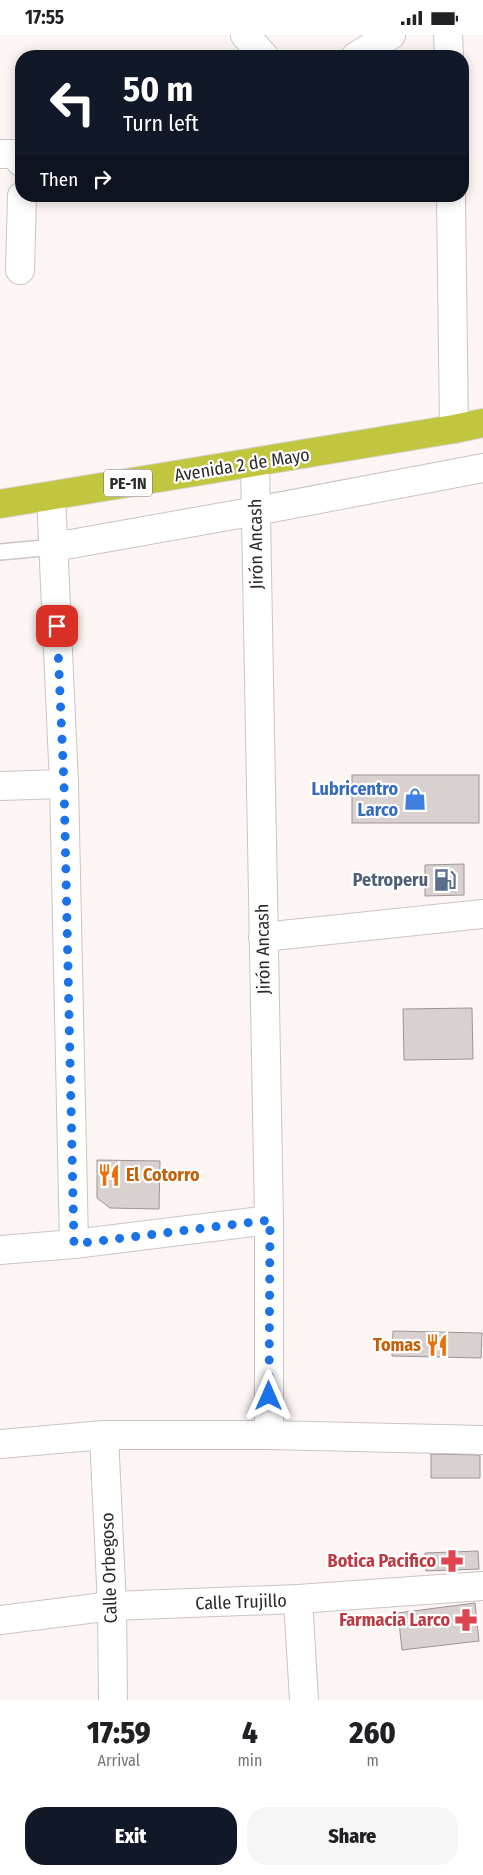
<!DOCTYPE html>
<html lang="en">
<head>
<meta charset="utf-8">
<style>
  body { margin:0; font-family:"Fira Sans Condensed",sans-serif; background:#f6f6f6; color:#202124; height:100vh; display:flex; flex-direction:column; font-size:19px; white-space:nowrap }
  * { box-sizing:border-box; margin:0 }
  p { font-size:16px; color:#757577 }
  .icon { flex:none; width:28px; height:28px; fill:none; stroke:currentColor; stroke-width:2; stroke-linecap:round; stroke-linejoin:round }
  .map { position:relative; height:1665px; overflow:hidden }
  .details { display:flex; flex-direction:column; background:#fff; flex:1 }
  .details>* { flex:none }
  .guide { position:absolute; left:15px; top:15px; width:454px; height:152px; border-radius:20px; box-shadow:0 2px 12px #0003; background:#111827; color:#fff; overflow:hidden }
  .pin { position:absolute; display:grid; place-items:center; width:42px; height:42px; color:#fff; margin:-21px; border-radius:10px; box-shadow:0 2px 8px #0006 }
  .me { position:absolute; width:55px; margin:-28px; rotate:0deg; stroke-linejoin:round; filter:drop-shadow(0 0 4px #0008) }
  .turn { display:flex; align-items:center; gap:18px; height:105px; padding:0 25px; font-size:22px }
  .turn .icon { width:65px; height:65px; stroke-width:2.5 }
  .turn b { display:block; font-size:35px; line-height:42px }
  .then { display:flex; align-items:center; height:48px; padding:0 25px; background:#0003; gap:10px; font-size:19px }
  .eta { display:flex; justify-content:space-evenly; align-items:center; height:85px; text-align:center }
  .eta b { font-size:30px; font-weight:800; line-height:35px }
  .cta { display:flex; gap:10px; margin-top:auto; padding:10px 25px }
  .cta a { flex:1; height:58px; border-radius:20px; background:#111827; color:#fff; font-size:20px; font-weight:800; line-height:58px; text-align:center }
  .cta a+a { background:#f6f6f6; color:#202124 }
  .status { display:flex; justify-content:space-between; align-items:center; height:35px; padding:0 25px; background:#fff; direction:ltr }
  .status svg { height:14px; fill:currentColor }
  .map>svg:first-child { display:block }
  .building { fill:#d9d1d0; stroke:#9c9594 }
  .lines { fill:none; stroke-linecap:round; stroke-linejoin:round }
  .service-casing { stroke:#cbc4c2; stroke-width:18 }
  .minor-casing { stroke:#cbc4c2; stroke-width:30 }
  .trunk-casing { stroke:#d5d4d4; stroke-width:30 }
  .service { stroke:#fff; stroke-width:15 }
  .minor { stroke:#fff; stroke-width:28 }
  .trunk { stroke:#c2c63f; stroke-width:28 }
  .route { stroke:#1a73e8; stroke-width:9; stroke-dasharray:0 16.2 }
  .labels { text-anchor:middle; dominant-baseline:central; stroke-width:4.5; stroke-linejoin:round; paint-order:stroke }
  .shield { fill:#fff; stroke:#6c6a69; stroke-width:1 }
  .shield-label { font-size:16px; font-weight:bold; fill:#2d2a29 }
  .street-label { font-size:18px; fill:#2d2a29; stroke:#fff }
  .shop-label { font-size:18px; font-weight:bold; fill:#366cbe; stroke:#fff; text-anchor:end }
  .service-label { font-size:18px; font-weight:bold; fill:#4e5e75; stroke:#fff; text-anchor:end }
  .food-label { font-size:18px; font-weight:bold; fill:#c56008; stroke:#fff; text-anchor:start }
  .health-label { font-size:18px; font-weight:bold; fill:#be3a42; stroke:#fff; text-anchor:end }
</style>
</head>
<body>
<div class="status"><b>17:55</b><svg viewBox="0 0 49 12"><path d="M0 12V9h3v3zM5 12V6h3v6zM10 12V3h3v9zM15 12V0h3v12zM26 1h20v11H26zM47 4h2v5h-2z"/></svg></div>
<div class="map">
<svg width="483" height="1665" viewBox="0 0 483 1665">
  <rect width="100%" height="100%" fill="#fdf5f3"/>
  <g class="building">
    <rect x="352" y="740" width="127" height="48"/>
    <path d="M 464,829 L 464,860 L 425,861 L 425,830 Z"/>
    <path d="M 472,973 L 473,1024 L 404,1025 L 403,974 Z"/>
    <path d="M 97,1125 L 160,1126 L 159,1174 L 110,1173 L 97,1163 Z"/>
    <path d="M 393,1296 L 482,1298 L 481,1323 L 392,1321 Z"/>
    <path d="M 431,1419 L 480,1420 L 480,1443 L 431,1443 Z"/>
    <path d="M 478,1516 L 479,1534 L 426,1536 L 425,1518 Z"/>
    <path d="M 475,1568 L 479,1606 L 402,1615 L 398,1578 Z"/>
  </g>
  <g class="lines">
    <defs>
      <path id="service" d="M 0,517 L 54,512"/>
      <g id="minor">
        <path d="M 245,0 L 264,21"/>
        <path d="M 448,0 L 449,21"/>
        <path d="M 356,21 L 391,0"/>
        <path d="M 0,119 L 14,119 L 21,127"/>
        <path d="M 451,161 L 454,394"/>
        <path d="M 20,235 L 22,161"/>
        <path d="M 255,427 L 269,1185 L 269,1400"/>
        <path d="M 51,461 L 64,749 L 74,1209"/>
        <path d="M 54,512 L 256,476 L 483,433"/>
        <path d="M 0,751 L 64,749"/>
        <path d="M 263,902 L 483,879"/>
        <path d="M 0,1215 L 74,1209 L 269,1185"/>
        <path d="M 104,1400 L 112,1571 L 113,1665"/>
        <path d="M 0,1409 L 104,1400 L 269,1400 L 483,1405"/>
        <path d="M 298,1564 L 304,1665"/>
        <path d="M 0,1585 L 112,1571 L 298,1564 L 483,1551"/>
      </g>
      <path id="trunk" d="M 0,469 L 454,394 L 483,388"/>
    </defs>
    <use href="#service" class="service-casing"/>
    <use href="#minor" class="minor-casing"/>
    <use href="#trunk" class="trunk-casing"/>
    <use href="#service" class="service"/>
    <use href="#minor" class="minor"/>
    <use href="#trunk" class="trunk"/>
  </g>
  <g class="lines">
    <path class="route" d="M 57,591 L 64,749 L 74,1209 L 270,1185 L 269,1361"/>
  </g>
  <defs>
    <symbol id="shop-bare" viewBox="-9 -9 18 18"><path d="M-5-2.5h2.3a2.7 3.5 0 0 1 5.4 0H5L5.5 6h-11ZM-1.5-2.5h3a1.5 2.3 0 0 0-3 0Z" fill="#3f7fe0" stroke="#fff" stroke-width="2.5" paint-order="stroke"/></symbol>
    <symbol id="fuel-bare" viewBox="-9 -9 18 18"><path d="M-5.5-6h7V0h2V4h1.3V-2.5L3-4.5l.8-.8L6-3V5H2.5V1h-1V6h-7ZM-4.2-4.7v3.2H.2V-4.7Z" fill="#5c6f8a" stroke="#fff" stroke-width="2.5" paint-order="stroke"/></symbol>
    <symbol id="restaurant-bare" viewBox="-9 -9 18 18"><path d="M-5-6h1v4h1v-4h1v4h1v-4h1v5L-1.5 .5V6h-2V.5L-5-1ZM5-6V6H3V1.5H1.5Q1.5-4 5-6Z" fill="#e8710a" stroke="#fff" stroke-width="2.5" paint-order="stroke"/></symbol>
    <symbol id="pharmacy-bare" viewBox="-9 -9 18 18"><path d="M-2-6h4v4h4v4h-4v4h-4v-4h-4v-4h4Z" fill="#e0444e" stroke="#fff" stroke-width="2.5" paint-order="stroke"/></symbol>
  </defs>
  <g fill-rule="evenodd">
    <use href="#shop-bare" x="399" y="748" width="32" height="32"/>
    <use href="#fuel-bare" x="429" y="829" width="32" height="32"/>
    <use href="#restaurant-bare" x="93" y="1124" width="32" height="32"/>
    <use href="#restaurant-bare" x="421" y="1294" width="32" height="32"/>
    <use href="#pharmacy-bare" x="436" y="1510" width="32" height="32"/>
    <use href="#pharmacy-bare" x="450" y="1569" width="32" height="32"/>
  </g>
  <g class="labels">
    <rect class="shield" x="104" y="434.5" width="48" height="27" rx="4"/>
    <g class="shield-label">
      <text x="128" y="448">PE-1N</text>
    </g>
    <g class="street-label">
      <text transform="translate(242 430) rotate(-9)">Avenida 2 de Mayo</text>
      <text transform="translate(256 509) rotate(-91)">Jirón Ancash</text>
      <text transform="translate(263 914) rotate(-91)">Jirón Ancash</text>
      <text transform="translate(109 1533) rotate(-92)">Calle Orbegoso</text>
      <text transform="translate(241 1567) rotate(-2)">Calle Trujillo</text>
    </g>
    <g class="shop-label">
      <text x="398" y="754">Lubricentro<tspan x="398" dy="21">Larco</tspan></text>
    </g>
    <g class="service-label">
      <text x="428" y="845">Petroperu</text>
    </g>
    <g class="food-label">
      <text x="126" y="1140">El Cotorro</text>
      <text x="421" y="1310" text-anchor="end">Tomas</text>
    </g>
    <g class="health-label">
      <text x="436" y="1526">Botica Pacifico</text>
      <text x="450" y="1585">Farmacia Larco</text>
    </g>
  </g>
</svg>
<div class="pin" style="left:57px;top:591px;background:#d93025"><svg class="icon" aria-label="arrive" viewBox="0 0 24 24"><path d="M6 21V4h12l-3 4 3 4H6"/></svg></div>
<svg class="me" style="left:269px;top:1361px" viewBox="-20 -20 40 40"><path d="M0-17L14 15 0 8-14 15z" fill="#1a73e8" stroke="#fff" stroke-width="4"/></svg>
<div class="guide">
<div class="turn"><svg class="icon" aria-label="left" viewBox="0 0 24 24"><path d="M17 20v-9H6M10 6l-5 5 5 5"/></svg><div><b>50 m</b>Turn left</div></div>
<div class="then">Then<svg class="icon" aria-label="right" viewBox="0 0 24 24"><path d="M7 20v-9h11M14 6l5 5-5 5"/></svg></div>
</div>
</div>
<section class="details">
<div class="eta">
<div><b>17:59</b><p>Arrival</p></div>
<div><b>4</b><p>min</p></div>
<div><b>260</b><p>m</p></div>
</div>
<div class="cta"><a>Exit</a><a>Share</a></div>
</section>
</body>
</html>
